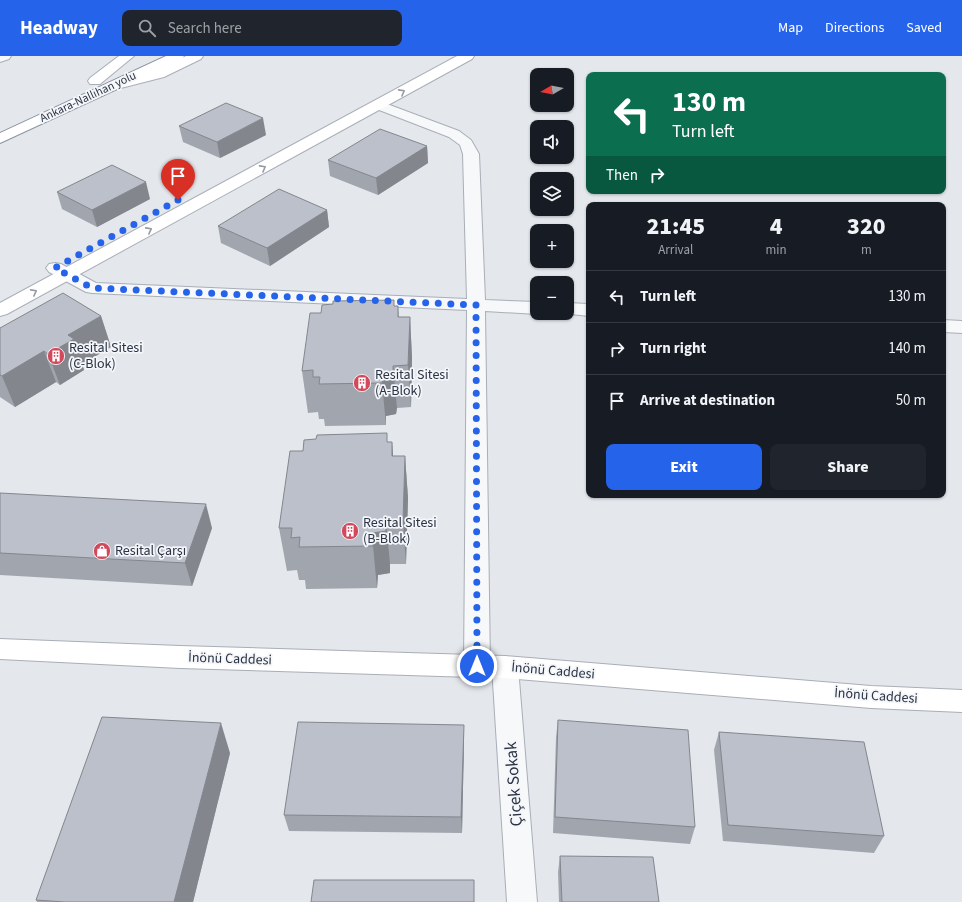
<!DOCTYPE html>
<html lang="en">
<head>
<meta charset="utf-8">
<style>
  body { margin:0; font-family:"Source Sans 3",sans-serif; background:#20242c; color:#f1f3f6; height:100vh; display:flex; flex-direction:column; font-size:15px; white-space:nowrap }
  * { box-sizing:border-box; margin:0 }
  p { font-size:13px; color:#9ea1a6 }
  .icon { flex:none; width:22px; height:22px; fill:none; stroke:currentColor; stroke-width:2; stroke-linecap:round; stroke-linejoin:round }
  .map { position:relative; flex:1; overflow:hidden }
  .side { position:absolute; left:586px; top:146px; width:360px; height:296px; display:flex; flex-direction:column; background:#171b24; border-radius:8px; box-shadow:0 1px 3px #0004 }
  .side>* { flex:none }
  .banner { position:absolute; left:586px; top:16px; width:360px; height:122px; border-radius:8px; box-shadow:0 1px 3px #0004; background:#0b6e4f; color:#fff; overflow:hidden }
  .needle { width:26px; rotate:261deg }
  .controls { position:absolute; left:530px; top:12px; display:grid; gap:8px }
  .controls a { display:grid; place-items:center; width:44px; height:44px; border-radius:8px; background:#171b24; box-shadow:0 1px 3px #0004; font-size:20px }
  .pin { position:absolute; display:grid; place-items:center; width:34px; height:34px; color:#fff; margin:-41px -17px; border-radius:50% 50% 50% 0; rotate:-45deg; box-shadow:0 0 4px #0007 }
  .pin .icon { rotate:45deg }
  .me { position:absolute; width:44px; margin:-22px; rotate:0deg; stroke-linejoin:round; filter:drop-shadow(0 0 3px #0008) }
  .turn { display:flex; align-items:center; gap:14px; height:84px; padding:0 20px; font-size:18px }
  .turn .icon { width:52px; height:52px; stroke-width:2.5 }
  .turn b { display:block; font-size:28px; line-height:34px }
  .then { display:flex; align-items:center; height:38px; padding:0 20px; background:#0003; gap:8px; font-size:15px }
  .eta { display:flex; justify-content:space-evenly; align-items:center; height:68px; text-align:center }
  .eta b { font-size:24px; font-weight:800; line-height:28px }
  .primary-button { display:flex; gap:8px; margin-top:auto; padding:8px 20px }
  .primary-button a { flex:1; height:46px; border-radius:8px; background:#2563eb; color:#fff; font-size:16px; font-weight:800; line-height:46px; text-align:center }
  .primary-button a+a { background:#20242c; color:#f1f3f6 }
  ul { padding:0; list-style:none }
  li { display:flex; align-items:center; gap:12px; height:52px; padding:0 20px; border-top:1px solid #363941 }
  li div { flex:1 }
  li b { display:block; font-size:15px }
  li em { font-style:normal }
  header { display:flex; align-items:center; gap:24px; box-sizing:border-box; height:56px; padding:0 20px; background:#2563eb; color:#fff }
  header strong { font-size:19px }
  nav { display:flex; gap:22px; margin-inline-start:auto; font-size:14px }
  .search { width:280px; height:36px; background:#20242c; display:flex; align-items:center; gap:10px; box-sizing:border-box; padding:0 14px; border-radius:8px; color:#9ea1a6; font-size:15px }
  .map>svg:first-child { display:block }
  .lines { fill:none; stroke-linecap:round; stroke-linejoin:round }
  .street-casing { stroke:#a9aeb7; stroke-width:2 }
  .secondary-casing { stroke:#a9aeb7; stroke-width:2 }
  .highway-casing { stroke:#8b94a3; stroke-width:2 }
  .street { fill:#f7f8fa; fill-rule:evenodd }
  .secondary { fill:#fff; fill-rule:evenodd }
  .highway { fill:#fff; fill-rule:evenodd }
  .wall { fill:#a1a5ae }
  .shaded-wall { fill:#83868d }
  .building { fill:#bbc0ca; stroke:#83868d }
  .oneway { stroke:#959aa2 }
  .route { stroke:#2563eb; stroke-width:7; stroke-dasharray:0 12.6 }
  .labels { text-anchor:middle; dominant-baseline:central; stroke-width:3.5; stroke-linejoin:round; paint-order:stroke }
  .far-street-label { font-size:12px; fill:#2b3445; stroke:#f4f6f9 }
  .poi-label { font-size:14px; fill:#2b3445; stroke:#f4f6f9; text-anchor:start }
  .street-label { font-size:14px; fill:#2b3445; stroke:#f4f6f9 }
  .near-street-label { font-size:17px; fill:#2b3445; stroke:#f4f6f9 }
</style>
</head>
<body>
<header>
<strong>Headway</strong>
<div class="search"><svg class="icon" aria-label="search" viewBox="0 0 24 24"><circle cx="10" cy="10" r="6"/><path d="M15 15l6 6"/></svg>Search here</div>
<nav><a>Map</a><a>Directions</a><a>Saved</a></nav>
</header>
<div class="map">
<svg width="962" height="846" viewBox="0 0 962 846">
  <rect width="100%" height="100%" fill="#e4e7ec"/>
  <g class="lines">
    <defs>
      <g id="street">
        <path d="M 0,0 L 11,0 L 9,3 L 0,6 Z"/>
        <path d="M 379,45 L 459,75 L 471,84 L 479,98 L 485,244 L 537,246 L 537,257 L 539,257 L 537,258 L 485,255 L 490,610 L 486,618 L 477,621 L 468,618 L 464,610 L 467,254 L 92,237 L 86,236 L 49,216 L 46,212 L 49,208 L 55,207 L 61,208 L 96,227 L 467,243 L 463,98 L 460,89 L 449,81 L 374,52 L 372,49 L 374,46 Z"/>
        <path d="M 567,247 L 589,248 L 589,260 L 561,257 L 567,257 Z"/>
        <path d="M 943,264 L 962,265 L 962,277 L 943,276 Z"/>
        <path d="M 505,600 L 514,603 L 518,611 L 537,846 L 507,846 L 492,611 L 496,603 Z"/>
      </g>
      <g id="secondary">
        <path d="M 119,0 L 134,0 L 100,28 L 90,28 L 88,25 L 90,22 Z"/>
        <path d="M 186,0 L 203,0 L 201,3 L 164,21 L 113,34 L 108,33 L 106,30 L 108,27 L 154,15 Z"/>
        <path d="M 457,0 L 474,0 L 472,3 L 7,258 L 0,260 L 0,247 Z"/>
        <path d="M 0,583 L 180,590 L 505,600 L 871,630 L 962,634 L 962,656 L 871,652 L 505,622 L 180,612 L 0,603 Z"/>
      </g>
      <path id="highway" d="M 166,0 L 184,0 L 182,3 L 0,87 L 0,77 Z"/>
    </defs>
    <use href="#street" class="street-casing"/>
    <use href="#secondary" class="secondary-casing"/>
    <use href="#highway" class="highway-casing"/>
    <use href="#street" class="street"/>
    <use href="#secondary" class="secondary"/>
    <use href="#highway" class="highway"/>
  </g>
  <g class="wall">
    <path d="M 179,70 L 266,79 L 220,102 L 183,86 Z"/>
    <path d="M 427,90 L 428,107 L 378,139 L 330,120 L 328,104 Z"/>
    <path d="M 57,136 L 150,143 L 97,171 L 62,153 Z"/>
    <path d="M 327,154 L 329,171 L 270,210 L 221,187 L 218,170 Z"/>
    <path d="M 395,250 L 398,250 L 399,261 L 410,261 L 412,302 L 411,351 L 397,352 L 396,358 L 386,360 L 386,369 L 325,370 L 324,363 L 319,363 L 318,356 L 308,357 L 302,315 L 321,257 Z"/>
    <path d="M 101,260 L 111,291 L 82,308 L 84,314 L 60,329 L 56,326 L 15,351 L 0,341 L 0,272 Z"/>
    <path d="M 388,386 L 392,386 L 393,400 L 405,400 L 408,442 L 406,508 L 390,508 L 390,517 L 378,519 L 377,532 L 306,533 L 305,524 L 299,524 L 297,514 L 287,515 L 279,472 Z"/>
    <path d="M 0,437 L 212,472 L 192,530 L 0,519 Z"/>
    <path d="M 558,664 L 695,771 L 690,788 L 553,777 L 556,681 Z"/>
    <path d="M 719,676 L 884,780 L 874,797 L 723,785 L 714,694 Z"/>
    <path d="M 464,686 L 462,777 L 289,775 L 284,759 Z"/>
    <path d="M 230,697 L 193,846 L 37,846 L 36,844 Z"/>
    <path d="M 560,800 L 659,846 L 559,846 L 558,816 Z"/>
  </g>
  <g class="shaded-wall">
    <path d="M 263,62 L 266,79 L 220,102 L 217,86 Z"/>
    <path d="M 427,90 L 428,107 L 378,139 L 376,122 Z"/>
    <path d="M 146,126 L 150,143 L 97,171 L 92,154 Z"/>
    <path d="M 327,154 L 329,171 L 270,210 L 267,192 Z"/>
    <path d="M 101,260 L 111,291 L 82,308 L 84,314 L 60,329 L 48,298 L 68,279 Z"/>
    <path d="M 410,261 L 412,302 L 411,351 L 408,309 Z"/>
    <path d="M 44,295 L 56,326 L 15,351 L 2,320 Z"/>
    <path d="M 393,310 L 397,352 L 396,358 L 386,360 L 386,369 L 382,327 L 383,318 Z"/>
    <path d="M 392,386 L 395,428 L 392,400 Z"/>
    <path d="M 405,400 L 408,442 L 406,508 L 403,465 Z"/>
    <path d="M 206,448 L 212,472 L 192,530 L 185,507 Z"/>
    <path d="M 386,466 L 390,508 L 390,517 L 378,519 L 377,532 L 373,490 L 373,477 Z"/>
    <path d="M 221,667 L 230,697 L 193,846 L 174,846 Z"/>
    <path d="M 464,669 L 464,686 L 462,777 L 461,761 Z"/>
  </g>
  <g class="building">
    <path d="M 226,47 L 263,62 L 217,86 L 179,70 Z"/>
    <path d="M 380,73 L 427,90 L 376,122 L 328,104 Z"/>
    <path d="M 112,109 L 146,126 L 92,154 L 57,136 Z"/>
    <path d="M 279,133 L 327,154 L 267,192 L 218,170 Z"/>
    <path d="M 63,237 L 101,260 L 68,279 L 74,283 L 48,298 L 44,295 L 2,320 L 0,319 L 0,272 Z"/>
    <path d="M 394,244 L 394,250 L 398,250 L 398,261 L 410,261 L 408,309 L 393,310 L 393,316 L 383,318 L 382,327 L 319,328 L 320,321 L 313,321 L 313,314 L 302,315 L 310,257 L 321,257 L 322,249 L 333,248 L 333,245 Z"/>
    <path d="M 387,377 L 387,386 L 392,386 L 392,400 L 405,400 L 403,465 L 386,466 L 386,475 L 373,477 L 373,490 L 299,491 L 300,481 L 291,482 L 292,472 L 279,472 L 290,395 L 303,395 L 304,384 L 316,383 L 317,379 Z"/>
    <path d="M 0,437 L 206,448 L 185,507 L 0,497 Z"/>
    <path d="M 102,661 L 221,667 L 174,846 L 65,846 L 36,844 Z"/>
    <path d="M 558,664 L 688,674 L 695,771 L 555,761 Z"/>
    <path d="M 298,666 L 464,669 L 461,761 L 284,759 Z"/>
    <path d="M 719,676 L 864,686 L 884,780 L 728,769 Z"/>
    <path d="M 560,800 L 653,801 L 659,846 L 562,846 Z"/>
    <path d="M 314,824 L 474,824 L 474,846 L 311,846 Z"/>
  </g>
  <defs><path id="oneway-chevron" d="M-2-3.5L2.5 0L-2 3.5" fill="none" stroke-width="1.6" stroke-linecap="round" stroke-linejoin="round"/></defs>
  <g class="oneway">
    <use href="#oneway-chevron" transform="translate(402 36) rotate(-29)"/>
    <use href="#oneway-chevron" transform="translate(263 112) rotate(-29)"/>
    <use href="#oneway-chevron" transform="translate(149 174) rotate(-28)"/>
    <use href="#oneway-chevron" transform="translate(34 236) rotate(-28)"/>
  </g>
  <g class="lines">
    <path class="route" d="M 178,144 L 55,212 L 92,232 L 476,249 L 477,610"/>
  </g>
  <defs>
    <symbol id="building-disc" viewBox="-11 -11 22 22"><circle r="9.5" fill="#d1495b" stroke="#f4f6f9"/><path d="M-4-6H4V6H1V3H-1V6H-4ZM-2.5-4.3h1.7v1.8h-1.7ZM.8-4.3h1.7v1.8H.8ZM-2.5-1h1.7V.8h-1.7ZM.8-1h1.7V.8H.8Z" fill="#fff"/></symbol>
    <symbol id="shop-disc" viewBox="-11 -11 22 22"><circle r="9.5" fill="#d1495b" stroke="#f4f6f9"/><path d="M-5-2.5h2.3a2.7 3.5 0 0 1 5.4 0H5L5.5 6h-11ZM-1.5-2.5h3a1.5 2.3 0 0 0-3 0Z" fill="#fff"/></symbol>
  </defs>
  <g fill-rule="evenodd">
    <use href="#building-disc" x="46" y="290" width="20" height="20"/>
    <use href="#building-disc" x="352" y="317" width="20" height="20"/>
    <use href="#building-disc" x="340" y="465" width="20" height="20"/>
    <use href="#shop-disc" x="92" y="485" width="20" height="20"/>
  </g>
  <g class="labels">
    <g class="far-street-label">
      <text transform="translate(88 41) rotate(-25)">Ankara-Nallıhan yolu</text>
    </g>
    <g class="poi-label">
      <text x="69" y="292">Resital Sitesi<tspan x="69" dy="16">(C-Blok)</tspan></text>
      <text x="375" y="319">Resital Sitesi<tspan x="375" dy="16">(A-Blok)</tspan></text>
      <text x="363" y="467">Resital Sitesi<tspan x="363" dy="16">(B-Blok)</tspan></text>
      <text x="115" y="495">Resital Çarşı</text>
    </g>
    <g class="street-label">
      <text transform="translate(230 603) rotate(2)">İnönü Caddesi</text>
      <text transform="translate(553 615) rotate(5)">İnönü Caddesi</text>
      <text transform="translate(876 640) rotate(4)">İnönü Caddesi</text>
    </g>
    <g class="near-street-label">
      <text transform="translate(514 728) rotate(-94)">Çiçek Sokak</text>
    </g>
  </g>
</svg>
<div class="controls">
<a><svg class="needle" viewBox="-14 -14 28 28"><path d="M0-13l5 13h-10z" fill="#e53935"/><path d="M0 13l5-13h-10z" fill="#9ea1a6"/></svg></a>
<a><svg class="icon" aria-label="sound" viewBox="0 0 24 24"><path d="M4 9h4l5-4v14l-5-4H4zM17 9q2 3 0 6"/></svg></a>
<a><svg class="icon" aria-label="layers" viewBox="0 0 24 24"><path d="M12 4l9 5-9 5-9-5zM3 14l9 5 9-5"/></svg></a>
<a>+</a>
<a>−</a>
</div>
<div class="pin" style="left:178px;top:144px;background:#d93025"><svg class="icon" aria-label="arrive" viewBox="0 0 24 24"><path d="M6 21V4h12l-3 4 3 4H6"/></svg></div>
<svg class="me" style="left:477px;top:610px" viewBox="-20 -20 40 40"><circle r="17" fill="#2563eb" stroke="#fff" stroke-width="3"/><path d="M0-11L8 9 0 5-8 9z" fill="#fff"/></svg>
<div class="banner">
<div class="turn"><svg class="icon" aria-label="left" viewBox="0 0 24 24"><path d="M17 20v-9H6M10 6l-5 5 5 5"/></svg><div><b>130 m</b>Turn left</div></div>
<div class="then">Then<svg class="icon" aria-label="right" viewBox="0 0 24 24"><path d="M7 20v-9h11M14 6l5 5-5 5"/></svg></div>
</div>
<section class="side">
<div class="eta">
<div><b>21:45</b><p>Arrival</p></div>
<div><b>4</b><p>min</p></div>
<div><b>320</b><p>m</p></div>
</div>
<ul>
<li><svg class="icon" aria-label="left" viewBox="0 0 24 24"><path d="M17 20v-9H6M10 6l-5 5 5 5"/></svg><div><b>Turn left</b></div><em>130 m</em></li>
<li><svg class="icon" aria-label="right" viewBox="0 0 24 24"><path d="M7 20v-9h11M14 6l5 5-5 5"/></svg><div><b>Turn right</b></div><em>140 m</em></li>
<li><svg class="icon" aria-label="arrive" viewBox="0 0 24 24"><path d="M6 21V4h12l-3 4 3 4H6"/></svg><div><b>Arrive at destination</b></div><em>50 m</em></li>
</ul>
<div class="primary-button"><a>Exit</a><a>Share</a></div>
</section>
</div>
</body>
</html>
